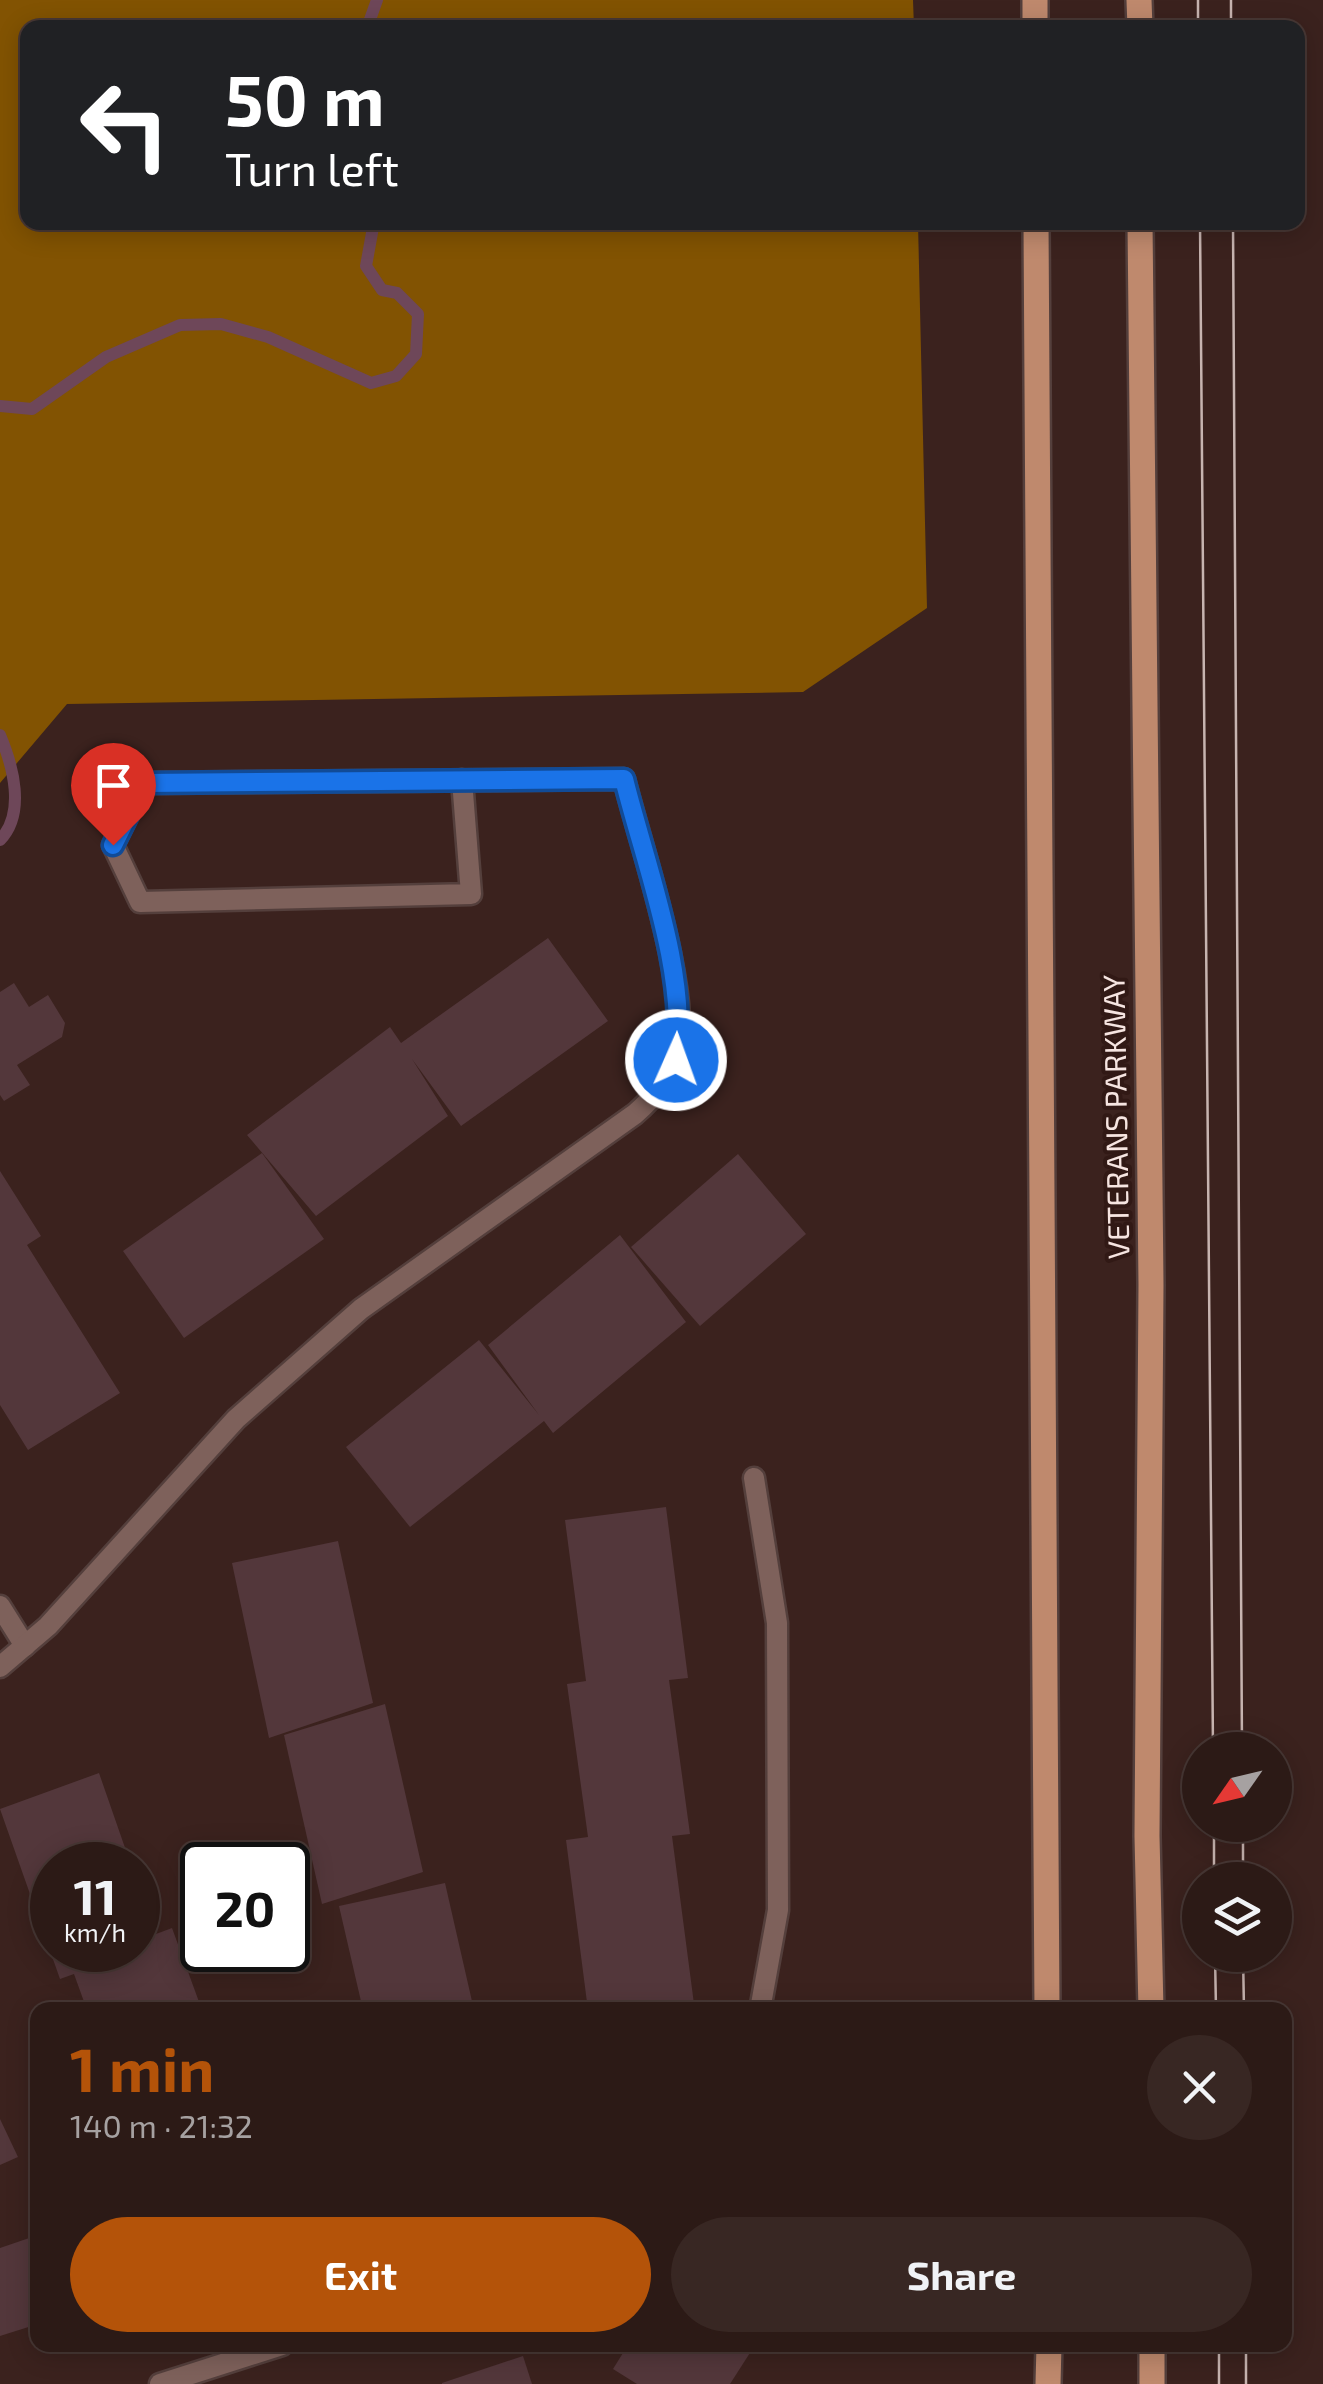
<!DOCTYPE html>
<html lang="en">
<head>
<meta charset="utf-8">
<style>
  body { margin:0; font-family:"Exo 2",sans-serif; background:#382723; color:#f1f3f6; height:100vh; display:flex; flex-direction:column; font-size:38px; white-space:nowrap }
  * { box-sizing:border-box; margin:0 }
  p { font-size:32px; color:#a6a1a1 }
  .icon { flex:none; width:55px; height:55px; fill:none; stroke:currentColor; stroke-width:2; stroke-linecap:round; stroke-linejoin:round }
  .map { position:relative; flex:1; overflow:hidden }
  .details { position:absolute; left:30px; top:2002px; width:1262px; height:350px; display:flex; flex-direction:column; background:#2c1a16; border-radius:20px; box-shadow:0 5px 25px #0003,0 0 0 2px #483835 }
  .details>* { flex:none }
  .hud { position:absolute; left:20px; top:20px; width:1285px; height:210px; border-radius:20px; box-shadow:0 5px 25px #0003,0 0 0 2px #483835; background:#202124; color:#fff; overflow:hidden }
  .needle { width:65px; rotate:236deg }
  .controls { position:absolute; left:1182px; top:1732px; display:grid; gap:20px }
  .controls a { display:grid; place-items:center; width:110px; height:110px; border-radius:50%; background:#2c1a16; box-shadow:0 5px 25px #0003,0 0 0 2px #483835; font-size:50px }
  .speed { position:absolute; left:30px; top:1842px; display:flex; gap:20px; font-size:50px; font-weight:700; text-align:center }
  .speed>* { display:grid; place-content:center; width:130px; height:130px; border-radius:50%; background:#2c1a16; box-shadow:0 5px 25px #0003,0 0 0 2px #483835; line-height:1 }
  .speed small { font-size:25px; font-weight:400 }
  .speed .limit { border:5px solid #111; border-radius:15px; background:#fff; color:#111 }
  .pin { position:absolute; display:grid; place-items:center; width:85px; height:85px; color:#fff; margin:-102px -42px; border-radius:50% 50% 50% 0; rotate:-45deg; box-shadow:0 0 10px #0007 }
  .pin .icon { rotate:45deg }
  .me { position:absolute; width:110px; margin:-55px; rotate:2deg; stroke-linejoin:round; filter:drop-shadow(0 0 8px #0008) }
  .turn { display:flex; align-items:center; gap:35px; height:210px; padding:0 40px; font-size:45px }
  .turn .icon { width:130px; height:130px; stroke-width:2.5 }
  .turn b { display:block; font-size:70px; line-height:85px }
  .round { display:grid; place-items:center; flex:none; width:105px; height:105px; border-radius:52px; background:#382723 }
  .head { display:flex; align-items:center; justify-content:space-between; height:170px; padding:0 40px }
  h1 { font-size:60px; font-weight:700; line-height:75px; color:#b45309 }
  .button { display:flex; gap:20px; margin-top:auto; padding:20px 40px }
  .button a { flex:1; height:115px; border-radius:60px; background:#b45309; color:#fff; font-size:40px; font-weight:700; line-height:115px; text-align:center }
  .button a+a { background:#382723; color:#f1f3f6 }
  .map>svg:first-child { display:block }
  .forest { fill:#825302 }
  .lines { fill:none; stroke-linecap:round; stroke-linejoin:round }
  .stream { stroke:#6e4759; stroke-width:12 }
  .building { fill:#53373b }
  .service-casing { stroke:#543f3c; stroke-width:25 }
  .primary-casing { stroke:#543f3c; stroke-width:30 }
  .service { stroke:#7e615b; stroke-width:20 }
  .primary { stroke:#bf896d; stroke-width:25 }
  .tram { stroke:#c7b4b0; stroke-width:2.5 }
  .route-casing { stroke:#114b97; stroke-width:25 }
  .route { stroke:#1a73e8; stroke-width:18 }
  .labels { text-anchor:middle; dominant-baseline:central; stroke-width:8; stroke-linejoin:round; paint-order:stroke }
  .street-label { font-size:30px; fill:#f6e5e1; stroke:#311915 }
</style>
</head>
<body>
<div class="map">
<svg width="1323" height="2384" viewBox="0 0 1323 2384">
  <rect width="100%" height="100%" fill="#3b221e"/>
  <path class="forest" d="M 0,0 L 913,0 L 914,28 L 28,28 L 28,222 L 918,223 L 927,608 L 803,692 L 67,704 L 0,783 Z"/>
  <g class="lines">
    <g class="stream">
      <path d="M 367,28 L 377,0"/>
      <path d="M 0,406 L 32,409 L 106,357 L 180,325 L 221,324 L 268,337 L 371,383 L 396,376 L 416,354 L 418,314 L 397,293 L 382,290 L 366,266 L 374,222"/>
      <path d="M 0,735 C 13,766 26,813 0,840"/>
    </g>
  </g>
  <g class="building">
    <path d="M 548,938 L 608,1021 L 461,1126 L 412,1059 L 448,1116 L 316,1216 L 247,1135 L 390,1027 L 401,1043 Z"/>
    <path d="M 14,983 L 29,1007 L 48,995 L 65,1023 L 62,1037 L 17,1065 L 30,1085 L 4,1101 L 0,1095 L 0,992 Z"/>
    <path d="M 262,1153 L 324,1239 L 184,1338 L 123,1251 Z"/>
    <path d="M 738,1154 L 806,1234 L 700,1326 L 631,1247 Z"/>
    <path d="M 0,1171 L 41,1236 L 27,1245 L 120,1393 L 28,1450 L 0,1405 Z"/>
    <path d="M 620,1235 L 686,1322 L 553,1433 L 544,1421 L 410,1527 L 346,1447 L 479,1340 L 539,1415 L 488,1345 Z"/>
    <path d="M 666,1507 L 688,1678 L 669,1680 L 690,1834 L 672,1836 L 694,2004 L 588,2010 L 566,1840 L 588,1837 L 567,1684 L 586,1681 L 565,1520 Z"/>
    <path d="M 338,1541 L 373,1703 L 269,1738 L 232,1563 Z"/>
    <path d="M 385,1704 L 423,1872 L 322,1904 L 284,1735 Z"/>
    <path d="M 99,1773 L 131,1865 L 52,1865 L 52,1950 L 138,1950 L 138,1883 L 156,1934 L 172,1928 L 202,2010 L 87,2010 L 74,1974 L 60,1979 L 0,1809 Z"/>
    <path d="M 445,1883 L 474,2010 L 363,2010 L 339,1906 Z"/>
    <path d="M 0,2119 L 18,2157 L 0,2165 Z"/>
    <path d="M 38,2235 L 38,2324 L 0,2336 L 0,2248 Z"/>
    <path d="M 628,2345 L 755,2345 L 730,2384 L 637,2384 L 613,2369 Z"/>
    <path d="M 523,2356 L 532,2384 L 442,2384 L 442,2383 Z"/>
  </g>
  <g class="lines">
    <defs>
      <g id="service">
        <path d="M 754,1478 L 777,1623 L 778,1910 L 760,2010"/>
        <path d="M 0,1606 L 25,1646"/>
        <path d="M 0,1667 L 48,1626 L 236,1419 L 361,1309 L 635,1114 C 652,1099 669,1081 676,1059 C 694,1000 640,843 624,779 L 144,783 L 113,845 L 140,902 L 471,894 L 462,780"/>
        <path d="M 160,2384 L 282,2345"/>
      </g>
      <g id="primary">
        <path d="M 1035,0 L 1035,28"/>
        <path d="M 1139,0 L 1140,28"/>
        <path d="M 1036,222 L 1047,2010"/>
        <path d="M 1140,222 L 1151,1285 L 1147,1836 L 1151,2010"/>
        <path d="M 1048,2384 L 1049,2345"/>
        <path d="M 1152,2384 L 1152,2345"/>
      </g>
    </defs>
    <use href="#service" class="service-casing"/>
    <use href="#primary" class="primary-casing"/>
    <use href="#service" class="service"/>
    <use href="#primary" class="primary"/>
    <g class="tram">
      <path d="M 1198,0 L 1198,28"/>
      <path d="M 1231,0 L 1231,28"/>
      <path d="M 1200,222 L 1213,1750"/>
      <path d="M 1233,222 L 1242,1750"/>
      <path d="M 1214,1825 L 1214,1880"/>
      <path d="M 1243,1825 L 1243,1880"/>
      <path d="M 1215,1955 L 1216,2010"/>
      <path d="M 1243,1955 L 1244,2010"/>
      <path d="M 1219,2345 L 1219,2384"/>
      <path d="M 1246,2345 L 1246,2384"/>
    </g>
  </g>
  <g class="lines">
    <defs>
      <path id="route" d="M 113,845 L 144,783 L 624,779 C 645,864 688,973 676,1060"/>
    </defs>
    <use href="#route" class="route-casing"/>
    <use href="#route" class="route"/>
  </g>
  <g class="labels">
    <g class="street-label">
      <text transform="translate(1115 1117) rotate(-91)">VETERANS PARKWAY</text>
    </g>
  </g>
</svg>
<div class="controls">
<a><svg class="needle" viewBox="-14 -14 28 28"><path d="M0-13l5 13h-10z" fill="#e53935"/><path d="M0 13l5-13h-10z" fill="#a6a1a1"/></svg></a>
<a><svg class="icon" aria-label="layers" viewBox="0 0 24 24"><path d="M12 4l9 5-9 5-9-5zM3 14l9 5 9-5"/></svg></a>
</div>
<div class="speed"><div>11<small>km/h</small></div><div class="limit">20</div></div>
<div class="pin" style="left:113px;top:845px;background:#d93025"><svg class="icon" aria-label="arrive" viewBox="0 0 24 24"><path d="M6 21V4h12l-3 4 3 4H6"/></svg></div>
<svg class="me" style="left:676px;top:1060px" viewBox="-20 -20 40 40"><circle r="17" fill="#1a73e8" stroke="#fff" stroke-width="3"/><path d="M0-11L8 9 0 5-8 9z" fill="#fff"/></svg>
<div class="hud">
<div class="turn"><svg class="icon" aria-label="left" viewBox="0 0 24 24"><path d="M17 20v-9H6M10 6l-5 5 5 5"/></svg><div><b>50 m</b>Turn left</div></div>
</div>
<section class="details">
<div class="head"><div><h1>1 min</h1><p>140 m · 21:32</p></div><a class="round"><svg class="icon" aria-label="close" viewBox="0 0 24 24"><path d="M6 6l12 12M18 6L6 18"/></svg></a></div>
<div class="button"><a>Exit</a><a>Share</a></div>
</section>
</div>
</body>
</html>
